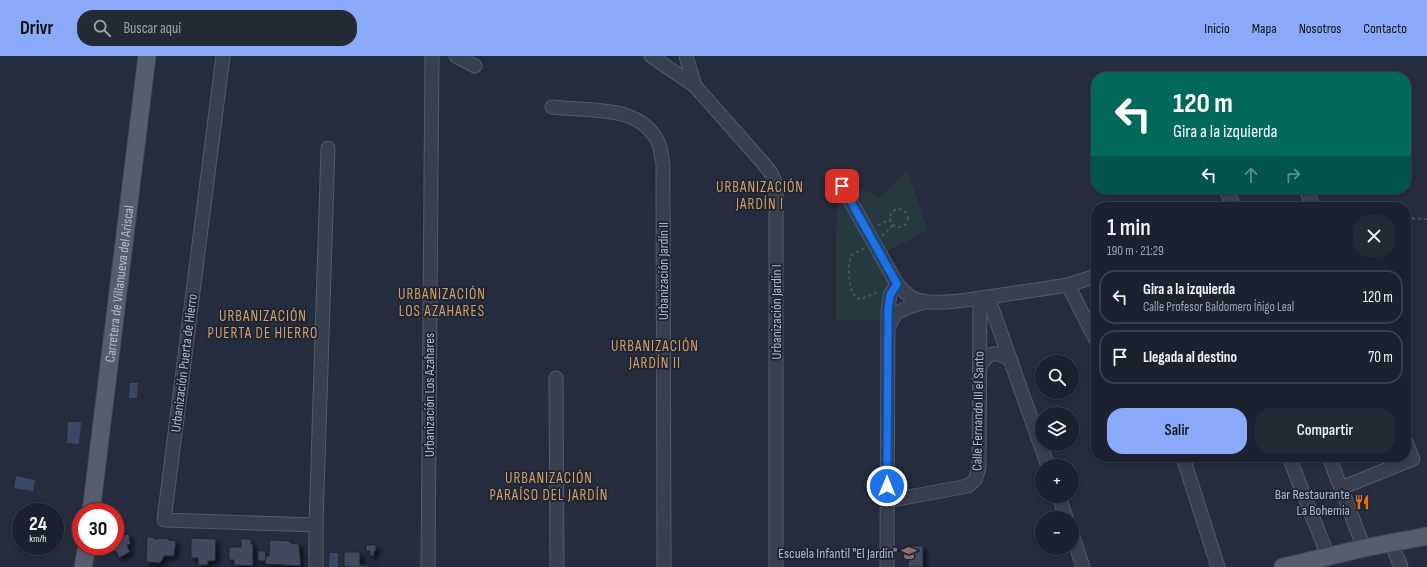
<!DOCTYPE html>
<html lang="es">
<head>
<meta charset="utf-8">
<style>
  body { margin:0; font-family:"Sofia Sans Condensed",sans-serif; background:#242936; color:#f1f3f6; height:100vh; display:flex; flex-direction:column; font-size:15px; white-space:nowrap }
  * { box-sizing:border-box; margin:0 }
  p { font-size:13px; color:#a0a3aa }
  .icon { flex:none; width:22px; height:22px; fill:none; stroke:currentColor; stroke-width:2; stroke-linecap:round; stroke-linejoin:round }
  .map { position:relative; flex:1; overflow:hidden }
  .drawer { position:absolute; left:1091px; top:146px; width:320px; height:260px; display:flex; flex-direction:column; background:#1b212e; border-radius:16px; box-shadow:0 2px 6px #0003,0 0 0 1px #393e4a }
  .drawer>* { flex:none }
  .top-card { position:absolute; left:1091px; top:16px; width:320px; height:122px; border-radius:16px; box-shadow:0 2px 6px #0003,0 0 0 1px #393e4a; background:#00695c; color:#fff; overflow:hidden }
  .controls { position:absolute; left:1035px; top:299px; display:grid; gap:8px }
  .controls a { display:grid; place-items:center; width:44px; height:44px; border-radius:50%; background:#1b212e; box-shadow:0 2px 6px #0003,0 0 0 1px #393e4a; font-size:20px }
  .speed { position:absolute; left:12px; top:447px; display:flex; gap:8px; font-size:20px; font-weight:700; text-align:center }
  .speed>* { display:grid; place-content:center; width:52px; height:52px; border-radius:50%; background:#1b212e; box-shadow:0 2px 6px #0003,0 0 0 1px #393e4a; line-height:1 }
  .speed small { font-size:10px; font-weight:400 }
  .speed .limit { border:6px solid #d22; background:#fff; color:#111 }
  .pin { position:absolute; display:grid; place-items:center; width:34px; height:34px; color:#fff; margin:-17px; border-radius:8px; box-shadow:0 2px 6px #0006 }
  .me { position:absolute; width:44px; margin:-22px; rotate:0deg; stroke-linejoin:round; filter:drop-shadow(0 0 3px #0008) }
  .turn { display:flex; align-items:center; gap:14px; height:84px; padding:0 16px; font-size:18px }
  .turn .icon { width:52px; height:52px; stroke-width:2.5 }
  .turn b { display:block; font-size:28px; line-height:34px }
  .lanes { display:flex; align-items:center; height:38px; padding:0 16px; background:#0003; justify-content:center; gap:20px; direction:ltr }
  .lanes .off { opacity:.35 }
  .round { display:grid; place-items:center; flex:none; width:42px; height:42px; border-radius:16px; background:#242936 }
  .headline { display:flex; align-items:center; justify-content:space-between; height:68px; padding:0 16px }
  h1 { font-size:24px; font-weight:600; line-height:30px }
  .primary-button { display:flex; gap:8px; margin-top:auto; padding:8px 16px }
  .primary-button a { flex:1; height:46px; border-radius:16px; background:#8aa9f8; color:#111; font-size:16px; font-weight:600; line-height:46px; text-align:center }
  .primary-button a+a { background:#242936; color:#f1f3f6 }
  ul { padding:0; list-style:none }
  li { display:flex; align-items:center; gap:12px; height:54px; margin:0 8px 6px; padding:0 8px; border:2px solid #393e4a; border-radius:16px }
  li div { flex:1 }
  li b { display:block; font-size:15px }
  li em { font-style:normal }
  header { display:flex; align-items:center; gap:24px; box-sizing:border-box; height:56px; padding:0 20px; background:#8aa9f8; color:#111 }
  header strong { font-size:19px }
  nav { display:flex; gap:22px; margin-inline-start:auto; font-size:14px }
  .search { width:280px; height:36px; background:#242936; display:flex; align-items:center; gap:10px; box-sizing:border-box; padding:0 14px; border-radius:16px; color:#a0a3aa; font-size:15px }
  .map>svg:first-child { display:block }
  .green { fill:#26393f }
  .water { fill:#394867 }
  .building { fill:#404a5d; stroke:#1f2635; filter:url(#shadow) }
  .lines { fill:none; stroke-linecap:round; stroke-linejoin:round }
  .minor-casing { stroke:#535a69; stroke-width:15 }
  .major-casing { stroke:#414857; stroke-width:19 }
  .path { stroke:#44565c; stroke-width:2; stroke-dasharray:3 3; stroke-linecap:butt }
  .minor { stroke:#383f4e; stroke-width:13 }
  .major { stroke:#565e6e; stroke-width:17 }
  .route-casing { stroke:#114b97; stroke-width:10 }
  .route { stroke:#1a73e8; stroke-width:7 }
  .labels { text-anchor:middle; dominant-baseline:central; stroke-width:3.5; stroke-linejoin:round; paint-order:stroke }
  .street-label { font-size:14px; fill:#b4bac9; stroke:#1d2433 }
  .poi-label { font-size:14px; fill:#b4bac9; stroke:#1d2433; text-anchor:end }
  .neighbourhood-label { font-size:15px; letter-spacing:1px; fill:#d5a063; stroke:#1d2433 }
</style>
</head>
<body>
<header>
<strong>Drivr</strong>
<div class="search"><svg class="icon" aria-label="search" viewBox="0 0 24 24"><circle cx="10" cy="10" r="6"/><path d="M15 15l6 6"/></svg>Buscar aquí</div>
<nav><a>Inicio</a><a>Mapa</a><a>Nosotros</a><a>Contacto</a></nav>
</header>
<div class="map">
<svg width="1427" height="511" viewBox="0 0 1427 511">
  <defs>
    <filter id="shadow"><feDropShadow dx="3.5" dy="3.5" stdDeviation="2" flood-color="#0009"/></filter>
  </defs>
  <rect width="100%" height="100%" fill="#242c3e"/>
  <path class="green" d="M 907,114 L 928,174 L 881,199 L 897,228 L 888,265 L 836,264 L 836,182 L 838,136 L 842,130 L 850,127 L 880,142 Z"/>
  <g class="water">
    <path d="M 130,327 L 138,327 L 137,342 L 129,342 Z"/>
    <path d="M 68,366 L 81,366 L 79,388 L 67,387 Z"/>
    <path d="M 16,420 L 35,424 L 33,435 L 14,432 Z"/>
    <path d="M 330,497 L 338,497 L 338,511 L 329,511 Z"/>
  </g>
  <g class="building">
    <path d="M 121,473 L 124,479 L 128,478 L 130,482 L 129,483 L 131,488 L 127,489 L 130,496 L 119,502 L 116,495 L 114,496 L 111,490 L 110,490 L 115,490 L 115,476 Z"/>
    <path d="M 147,481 L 154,481 L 154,483 L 168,482 L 168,484 L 176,485 L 174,500 L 164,500 L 163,503 L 160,507 L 146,506 Z"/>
    <path d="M 191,482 L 216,483 L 215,505 L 208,505 L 208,509 L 198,509 L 198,502 L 191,502 Z"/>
    <path d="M 241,483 L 251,483 L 251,488 L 253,488 L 253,510 L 234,509 L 234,504 L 229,504 L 229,491 L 241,491 Z"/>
    <path d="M 270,484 L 290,485 L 290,487 L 299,488 L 301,510 L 265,508 L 266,500 L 269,500 Z"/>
    <path d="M 366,489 L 376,489 L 376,495 L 374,495 L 374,500 L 370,500 L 370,495 L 366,495 Z"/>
    <path d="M 909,490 L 923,490 L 923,511 L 908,511 Z"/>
    <path d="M 258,495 L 266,495 L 265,505 L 258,505 Z"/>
    <path d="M 344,496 L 360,496 L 360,509 L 371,509 L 371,511 L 344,511 Z"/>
  </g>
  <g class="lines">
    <defs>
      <g id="minor">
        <path d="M 223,0 L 164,464 L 316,469"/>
        <path d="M 456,0 L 475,10"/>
        <path d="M 651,0 L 695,30 L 763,107 L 771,117 L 776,129 L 776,511"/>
        <path d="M 686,0 L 695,30"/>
        <path d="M 552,51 C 588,56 641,47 659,88 C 661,94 662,103 663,109 L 664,511"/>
        <path d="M 842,130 L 897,228 C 901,232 906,238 911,241 C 928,252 968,243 988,241 L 1048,410"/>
        <path d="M 1225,133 L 1235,151"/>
        <path d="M 1306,133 L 1313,151"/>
        <path d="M 1068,229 L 1096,284"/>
        <path d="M 988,241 L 1068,229 L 1096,220"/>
        <path d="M 888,271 L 896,257 L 911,250 L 925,246"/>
        <path d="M 979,313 C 988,295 994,294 1011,304"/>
        <path d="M 556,322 L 557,511"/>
        <path d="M 1183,401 L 1218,511"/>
        <path d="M 1289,401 L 1328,500"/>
        <path d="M 1329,401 L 1364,492"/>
        <path d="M 1341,432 L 1413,403 L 1406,386"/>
        <path d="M 1059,440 L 1066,462"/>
        <path d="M 887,445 L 968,430 L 975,424 L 979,412 L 980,242"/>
        <path d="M 1072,478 L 1083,511"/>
        <path d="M 1391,487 L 1401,511"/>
        <path d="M 316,511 L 316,469 L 328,92"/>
        <path d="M 428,511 L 432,0"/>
        <path d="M 887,511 L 888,254 L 890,239 L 897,228"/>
      </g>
      <g id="major">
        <path id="s1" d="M 91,456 L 147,0"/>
        <path d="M 83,511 L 87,490"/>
        <path d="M 1283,511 L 1364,492 L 1427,480"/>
      </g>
    </defs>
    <use href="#minor" class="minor-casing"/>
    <use href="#major" class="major-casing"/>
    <g class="path">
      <circle cx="899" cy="162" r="9"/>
      <path d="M 1406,162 L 1427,163"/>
      <path d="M 878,169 L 890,164"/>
      <path d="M 882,180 L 893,169"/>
      <path d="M 864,192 L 852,199 L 849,207 L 849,219 L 851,233 L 856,242 L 861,243 L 877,236 L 879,237"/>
    </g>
    <use href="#minor" class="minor"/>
    <use href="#major" class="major"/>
  </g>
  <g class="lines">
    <defs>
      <path id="route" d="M 842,130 L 897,228 L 890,239 L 888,254 L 887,430"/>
    </defs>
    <use href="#route" class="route-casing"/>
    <use href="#route" class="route"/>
  </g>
  <defs>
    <symbol id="restaurant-bare" viewBox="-9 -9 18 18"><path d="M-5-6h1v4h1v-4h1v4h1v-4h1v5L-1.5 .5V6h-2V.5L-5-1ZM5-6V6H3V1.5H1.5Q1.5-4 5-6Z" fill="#e8710a" stroke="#1d2433" stroke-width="2.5" paint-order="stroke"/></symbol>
    <symbol id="school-bare" viewBox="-9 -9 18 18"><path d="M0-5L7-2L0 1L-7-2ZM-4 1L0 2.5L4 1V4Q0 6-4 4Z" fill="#8d6e63" stroke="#1d2433" stroke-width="2.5" paint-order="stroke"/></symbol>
  </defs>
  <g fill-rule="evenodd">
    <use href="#restaurant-bare" x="1351" y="435" width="22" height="22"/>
    <use href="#school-bare" x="898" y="486" width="22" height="22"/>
  </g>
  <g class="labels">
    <g class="street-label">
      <text transform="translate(663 215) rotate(-90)">Urbanización Jardín II</text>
      <text stroke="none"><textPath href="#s1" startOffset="230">Carretera de Villanueva del Ariscal</textPath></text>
      <text transform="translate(776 256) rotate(-90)">Urbanización Jardín I</text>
      <text transform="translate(184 307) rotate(-83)">Urbanización Puerta de Hierro</text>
      <text transform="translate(429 339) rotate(-90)">Urbanización Los Azahares</text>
      <text transform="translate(978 355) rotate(-89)">Calle Fernando III el Santo</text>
    </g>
    <g class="poi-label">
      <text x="1350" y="438">Bar Restaurante<tspan x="1350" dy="16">La Bohemia</tspan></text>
      <text x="897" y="497">Escuela Infantil "El Jardín"</text>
    </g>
    <g class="neighbourhood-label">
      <text x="760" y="131">URBANIZACIÓN<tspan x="760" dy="17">JARDÍN I</tspan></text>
      <text x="442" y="238">URBANIZACIÓN<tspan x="442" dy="17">LOS AZAHARES</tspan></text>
      <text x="263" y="260">URBANIZACIÓN<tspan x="263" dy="17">PUERTA DE HIERRO</tspan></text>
      <text x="655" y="290">URBANIZACIÓN<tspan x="655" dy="17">JARDÍN II</tspan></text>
      <text x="549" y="422">URBANIZACIÓN<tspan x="549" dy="17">PARAÍSO DEL JARDÍN</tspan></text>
    </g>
  </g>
</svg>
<div class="controls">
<a><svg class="icon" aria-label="search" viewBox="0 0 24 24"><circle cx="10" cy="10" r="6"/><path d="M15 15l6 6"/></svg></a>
<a><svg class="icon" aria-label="layers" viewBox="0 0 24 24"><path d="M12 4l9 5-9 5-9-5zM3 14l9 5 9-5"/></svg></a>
<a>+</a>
<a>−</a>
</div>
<div class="speed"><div>24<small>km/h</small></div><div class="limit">30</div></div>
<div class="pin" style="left:842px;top:130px;background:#d93025"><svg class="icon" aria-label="arrive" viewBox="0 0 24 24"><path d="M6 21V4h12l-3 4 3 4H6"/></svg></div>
<svg class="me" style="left:887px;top:430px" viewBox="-20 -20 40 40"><circle r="17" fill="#1a73e8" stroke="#fff" stroke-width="3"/><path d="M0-11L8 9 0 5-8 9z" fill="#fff"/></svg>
<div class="top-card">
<div class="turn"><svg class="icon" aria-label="left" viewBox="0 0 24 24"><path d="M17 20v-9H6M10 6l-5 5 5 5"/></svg><div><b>120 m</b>Gira a la izquierda</div></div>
<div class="lanes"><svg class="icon" aria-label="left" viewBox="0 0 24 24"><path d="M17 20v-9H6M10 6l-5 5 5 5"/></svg><svg class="icon off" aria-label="ahead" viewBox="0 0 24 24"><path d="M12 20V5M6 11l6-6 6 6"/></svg><svg class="icon off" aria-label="right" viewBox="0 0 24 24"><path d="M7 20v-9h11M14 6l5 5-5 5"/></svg></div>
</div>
<section class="drawer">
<div class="headline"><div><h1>1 min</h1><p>190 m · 21:29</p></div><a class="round"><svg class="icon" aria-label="close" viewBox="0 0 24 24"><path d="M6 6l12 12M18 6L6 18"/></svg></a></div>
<ul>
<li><svg class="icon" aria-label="left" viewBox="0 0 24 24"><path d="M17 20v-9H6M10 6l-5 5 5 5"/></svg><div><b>Gira a la izquierda</b><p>Calle Profesor Baldomero Íñigo Leal</p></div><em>120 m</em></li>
<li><svg class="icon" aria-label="arrive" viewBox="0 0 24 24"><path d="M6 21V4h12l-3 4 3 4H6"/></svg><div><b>Llegada al destino</b></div><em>70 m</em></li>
</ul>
<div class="primary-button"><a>Salir</a><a>Compartir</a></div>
</section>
</div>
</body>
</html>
